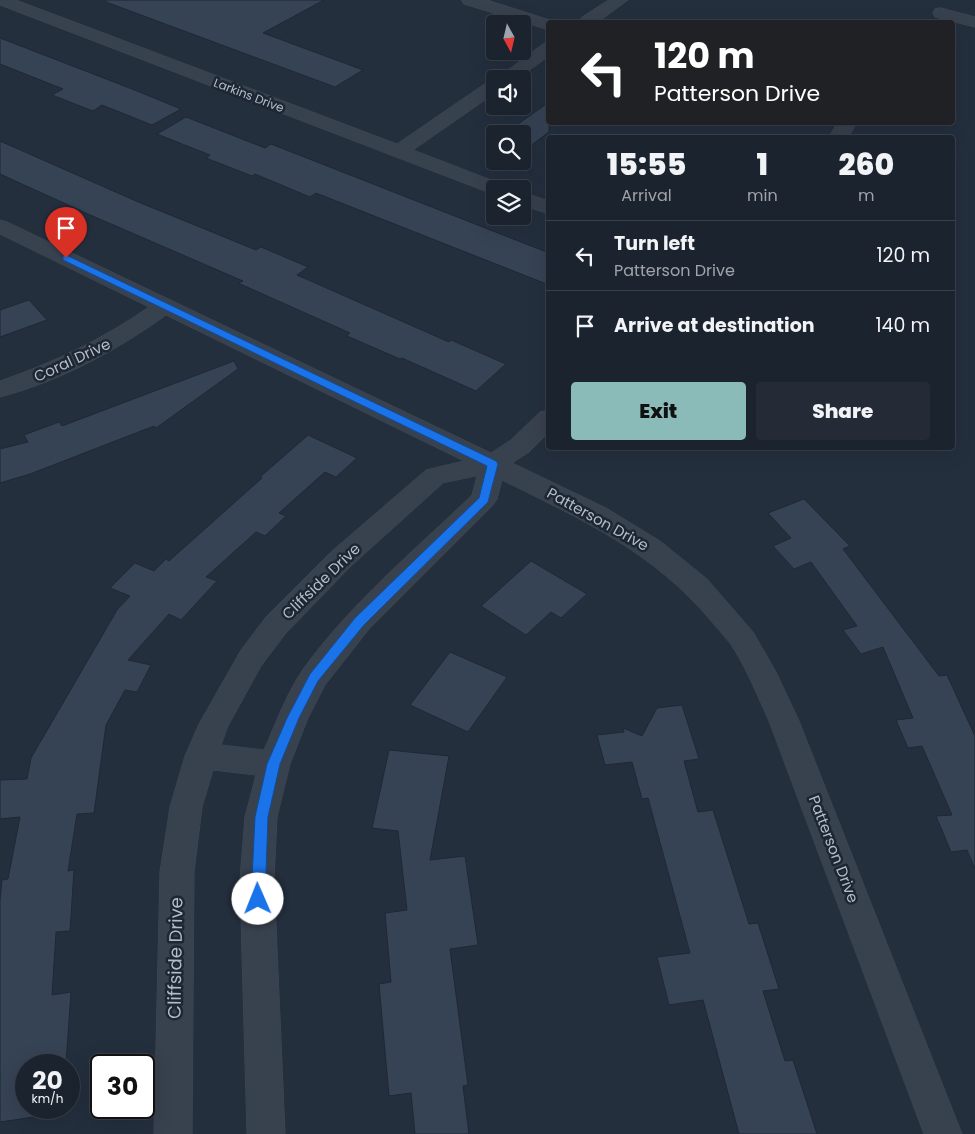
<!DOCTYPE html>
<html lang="en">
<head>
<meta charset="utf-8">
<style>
  body { margin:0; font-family:Poppins,sans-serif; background:#242b36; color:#f1f3f6; height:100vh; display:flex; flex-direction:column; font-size:19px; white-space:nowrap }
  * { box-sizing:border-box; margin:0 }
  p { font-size:16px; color:#a0a4aa }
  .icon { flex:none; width:28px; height:28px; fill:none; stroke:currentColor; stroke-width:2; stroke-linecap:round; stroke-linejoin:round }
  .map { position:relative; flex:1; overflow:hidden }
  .sheet { position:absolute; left:546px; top:135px; width:409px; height:315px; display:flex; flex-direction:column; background:#1b232e; border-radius:5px; box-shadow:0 5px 20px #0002,0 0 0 1px #39404a }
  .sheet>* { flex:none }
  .guide { position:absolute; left:546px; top:20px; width:409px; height:105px; border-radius:5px; box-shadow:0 5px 20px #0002,0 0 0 1px #39404a; background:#202124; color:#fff; overflow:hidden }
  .needle { width:32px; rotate:172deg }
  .tools { position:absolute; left:486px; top:15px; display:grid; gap:10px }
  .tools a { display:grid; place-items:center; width:45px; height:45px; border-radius:5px; background:#1b232e; box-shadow:0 5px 20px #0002,0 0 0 1px #39404a; font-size:25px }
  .speed { position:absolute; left:15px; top:1054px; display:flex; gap:10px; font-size:25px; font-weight:700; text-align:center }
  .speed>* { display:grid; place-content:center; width:65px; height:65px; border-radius:50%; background:#1b232e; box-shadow:0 5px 20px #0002,0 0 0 1px #39404a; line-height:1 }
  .speed small { font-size:12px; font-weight:400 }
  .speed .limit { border:2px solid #111; border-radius:8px; background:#fff; color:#111 }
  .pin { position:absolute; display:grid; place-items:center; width:42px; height:42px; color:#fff; margin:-51px -21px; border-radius:50% 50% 50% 0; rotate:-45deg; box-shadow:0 0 5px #0007 }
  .pin .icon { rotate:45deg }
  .me { position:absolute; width:55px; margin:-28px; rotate:359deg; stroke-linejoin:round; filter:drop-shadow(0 0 4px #0008) }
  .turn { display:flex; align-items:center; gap:18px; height:105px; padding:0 25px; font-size:22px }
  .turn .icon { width:65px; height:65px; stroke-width:2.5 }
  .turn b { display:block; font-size:35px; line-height:42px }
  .eta { display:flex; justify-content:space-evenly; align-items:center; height:85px; text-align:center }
  .eta b { font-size:30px; font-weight:800; line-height:35px }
  .primary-button { display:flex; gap:10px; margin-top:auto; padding:10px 25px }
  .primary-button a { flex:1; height:58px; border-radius:5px; background:#8bbbb9; color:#111; font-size:20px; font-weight:800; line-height:58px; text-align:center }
  .primary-button a+a { background:#242b36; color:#f1f3f6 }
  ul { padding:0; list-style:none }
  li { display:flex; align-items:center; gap:15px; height:70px; padding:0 25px; border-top:1px solid #39404a }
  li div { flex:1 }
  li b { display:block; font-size:19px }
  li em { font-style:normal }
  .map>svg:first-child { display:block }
  .building { fill:#364354; stroke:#1f2835 }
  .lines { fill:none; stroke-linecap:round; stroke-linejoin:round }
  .street-casing { stroke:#414a57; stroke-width:1 }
  .street { fill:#38414e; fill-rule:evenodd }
  .route { fill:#1a73e8; stroke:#114b97 }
  .labels { text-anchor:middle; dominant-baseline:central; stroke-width:5; stroke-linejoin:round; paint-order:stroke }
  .far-street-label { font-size:12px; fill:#b4bcc9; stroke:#1d2633 }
  .street-label { font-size:15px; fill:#b4bcc9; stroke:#1d2633 }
  .near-street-label { font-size:18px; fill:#b4bcc9; stroke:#1d2633 }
</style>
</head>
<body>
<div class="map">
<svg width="975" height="1134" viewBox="0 0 975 1134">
  <rect width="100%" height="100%" fill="#242f3e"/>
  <g class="building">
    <path d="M 106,0 L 324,0 L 263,33 L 363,70 L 335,87 L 106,2 Z"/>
    <path d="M 0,38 L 132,89 L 181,109 L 152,125 L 102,105 L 93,111 L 52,95 L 63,89 L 0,64 Z"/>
    <path d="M 549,102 L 549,132 L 522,152 L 522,134 L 504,134 Z"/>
    <path d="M 186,117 L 265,148 L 271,144 L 549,253 L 549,285 L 316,193 L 310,197 L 255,174 L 252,176 L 206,158 L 210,155 L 157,134 Z"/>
    <path d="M 0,141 L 136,201 L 256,250 L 261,247 L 308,267 L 297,275 L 449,342 L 451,340 L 506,364 L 476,391 L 402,358 L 400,359 L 347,336 L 350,333 L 238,283 L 243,281 L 88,214 L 0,174 Z"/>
    <path d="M 29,300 L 47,320 L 0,337 L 0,310 Z"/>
    <path d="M 234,361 L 238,369 L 156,428 L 154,426 L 30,474 L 0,483 L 0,449 L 28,442 L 24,435 L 59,422 L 62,426 Z"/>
    <path d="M 308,435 L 357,458 L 336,477 L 325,472 L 279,513 L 286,516 L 265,536 L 256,532 L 206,577 L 217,581 L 181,620 L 169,614 L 128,660 L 151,665 L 137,692 L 125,690 L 106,725 L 94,813 L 77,814 L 68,871 L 74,870 L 70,931 L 56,932 L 52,995 L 71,992 L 66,1064 L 26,1065 L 26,1108 L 41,1108 L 41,1116 L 0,1122 L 0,900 L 2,880 L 8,879 L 20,817 L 0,819 L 0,780 L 27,779 L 31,758 L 117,610 L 130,596 L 110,588 L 135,563 L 154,571 L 166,559 L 169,561 L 262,478 L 260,477 Z"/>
    <path d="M 804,499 L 850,546 L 843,549 L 939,676 L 947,675 L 975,736 L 975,869 L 967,850 L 951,852 L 936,816 L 952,815 L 922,746 L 908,748 L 896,720 L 913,718 L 883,647 L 861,654 L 843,630 L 857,626 L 811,562 L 794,569 L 773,546 L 791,538 L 768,513 Z"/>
    <path d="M 531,561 L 587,594 L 561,618 L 551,612 L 526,635 L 481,606 Z"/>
    <path d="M 450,652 L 507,677 L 468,732 L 410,705 Z"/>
    <path d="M 682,705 L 699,759 L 684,761 L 698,812 L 713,810 L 749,924 L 758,923 L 779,989 L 763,991 L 785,1061 L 793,1060 L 817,1134 L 739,1134 L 703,1000 L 669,1005 L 657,957 L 690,953 L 648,798 L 642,799 L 632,762 L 605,765 L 597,735 L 624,732 L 623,728 L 642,736 L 657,708 Z"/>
    <path d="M 389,750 L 449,756 L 430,860 L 465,856 L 478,945 L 450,949 L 468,1085 L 463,1086 L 469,1134 L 415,1134 L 411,1093 L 389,1096 L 379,984 L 391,982 L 385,913 L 407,910 L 398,831 L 372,828 Z"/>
  </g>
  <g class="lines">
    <defs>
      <g id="street">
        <path d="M 0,0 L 16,0 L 397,144 L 489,81 L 495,80 L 495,93 L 413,150 L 504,185 L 507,189 L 495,189 L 495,195 L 490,193 L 0,5 Z"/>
        <path d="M 462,0 L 487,0 L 556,22 L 549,22 L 549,30 L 464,4 Z"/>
        <path d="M 609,0 L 628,0 L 598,22 L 579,22 L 581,18 Z"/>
        <path d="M 941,8 L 975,17 L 975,27 L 935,17 L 933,13 L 935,9 Z"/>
        <path d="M 549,43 L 549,56 L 517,79 L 496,79 L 543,44 Z"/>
        <path d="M 838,122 L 857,122 L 848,138 L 829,138 Z"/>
        <path d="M 522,192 L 549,201 L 549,214 L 522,205 Z"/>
        <path d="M 0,220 L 7,222 L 491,453 L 511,440 L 540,412 L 549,410 L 549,432 L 529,452 L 512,463 L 606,508 L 660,541 L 707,579 L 753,632 L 776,672 L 799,721 L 962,1134 L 924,1134 L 769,721 C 758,697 748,672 734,649 C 728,639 719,631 712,622 C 654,552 581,519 502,480 L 497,499 L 493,505 L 369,629 L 325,685 L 308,718 L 290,764 L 277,817 L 274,879 L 285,1134 L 247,1134 L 240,879 L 245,817 L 256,775 L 213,770 L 202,807 L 194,872 L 192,1134 L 154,1134 L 160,872 L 170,807 L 185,756 L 199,724 L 241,650 L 266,617 L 331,552 L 426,470 L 464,461 L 166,315 C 116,351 60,381 0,397 L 0,381 C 53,363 103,339 149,307 L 0,234 ZM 477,476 L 472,495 C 415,550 351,603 304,668 C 287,692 276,723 264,750 L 221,745 L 228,726 L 261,666 L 286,633 L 351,566 L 443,483 Z"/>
      </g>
    </defs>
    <use href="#street" class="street-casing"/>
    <use href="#street" class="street"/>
  </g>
  <path class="route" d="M 66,255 L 496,461 L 498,464 L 488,502 L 364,625 L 318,681 L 299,718 L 280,764 L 268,817 L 265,899 L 263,903 L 258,905 L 253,903 L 251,899 L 255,817 L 267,764 L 287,718 L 310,674 L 355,618 L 479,498 L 487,466 L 63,260 L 63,256 Z"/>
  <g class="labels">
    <g class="far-street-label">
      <text transform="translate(249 95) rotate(21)">Larkins Drive</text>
    </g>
    <g class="street-label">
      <text transform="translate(72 360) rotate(-25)">Coral Drive</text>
      <text transform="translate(598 519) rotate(29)">Patterson Drive</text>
      <text transform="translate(321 581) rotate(-44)">Cliffside Drive</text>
      <text transform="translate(834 849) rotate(69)">Patterson Drive</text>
    </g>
    <g class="near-street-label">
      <text transform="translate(175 958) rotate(-89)">Cliffside Drive</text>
    </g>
  </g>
</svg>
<div class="tools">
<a><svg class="needle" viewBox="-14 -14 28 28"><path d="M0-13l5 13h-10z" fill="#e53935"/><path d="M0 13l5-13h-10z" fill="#a0a4aa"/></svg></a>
<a><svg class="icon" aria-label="sound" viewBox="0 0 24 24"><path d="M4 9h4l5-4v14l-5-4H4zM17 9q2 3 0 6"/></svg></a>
<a><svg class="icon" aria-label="search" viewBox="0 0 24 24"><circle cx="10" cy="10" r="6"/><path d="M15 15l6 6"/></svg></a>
<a><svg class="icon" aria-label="layers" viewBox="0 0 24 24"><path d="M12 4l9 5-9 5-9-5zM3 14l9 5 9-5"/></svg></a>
</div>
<div class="speed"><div>20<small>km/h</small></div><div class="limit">30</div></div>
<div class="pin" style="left:66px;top:258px;background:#d93025"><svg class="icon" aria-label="arrive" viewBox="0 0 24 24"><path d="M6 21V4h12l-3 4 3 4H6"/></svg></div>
<svg class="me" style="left:258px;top:899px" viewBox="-20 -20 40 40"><circle r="19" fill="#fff"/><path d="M0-13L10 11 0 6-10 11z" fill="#1a73e8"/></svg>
<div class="guide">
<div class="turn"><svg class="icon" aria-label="left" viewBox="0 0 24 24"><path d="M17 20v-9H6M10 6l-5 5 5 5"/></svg><div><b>120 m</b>Patterson Drive</div></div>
</div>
<section class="sheet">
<div class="eta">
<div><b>15:55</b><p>Arrival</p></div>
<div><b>1</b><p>min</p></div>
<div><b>260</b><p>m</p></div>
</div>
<ul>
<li><svg class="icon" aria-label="left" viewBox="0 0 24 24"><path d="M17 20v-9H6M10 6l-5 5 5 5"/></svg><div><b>Turn left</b><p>Patterson Drive</p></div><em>120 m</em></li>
<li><svg class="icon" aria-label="arrive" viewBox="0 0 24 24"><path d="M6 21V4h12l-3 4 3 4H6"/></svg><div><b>Arrive at destination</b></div><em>140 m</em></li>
</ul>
<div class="primary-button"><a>Exit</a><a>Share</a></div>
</section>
</div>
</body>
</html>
